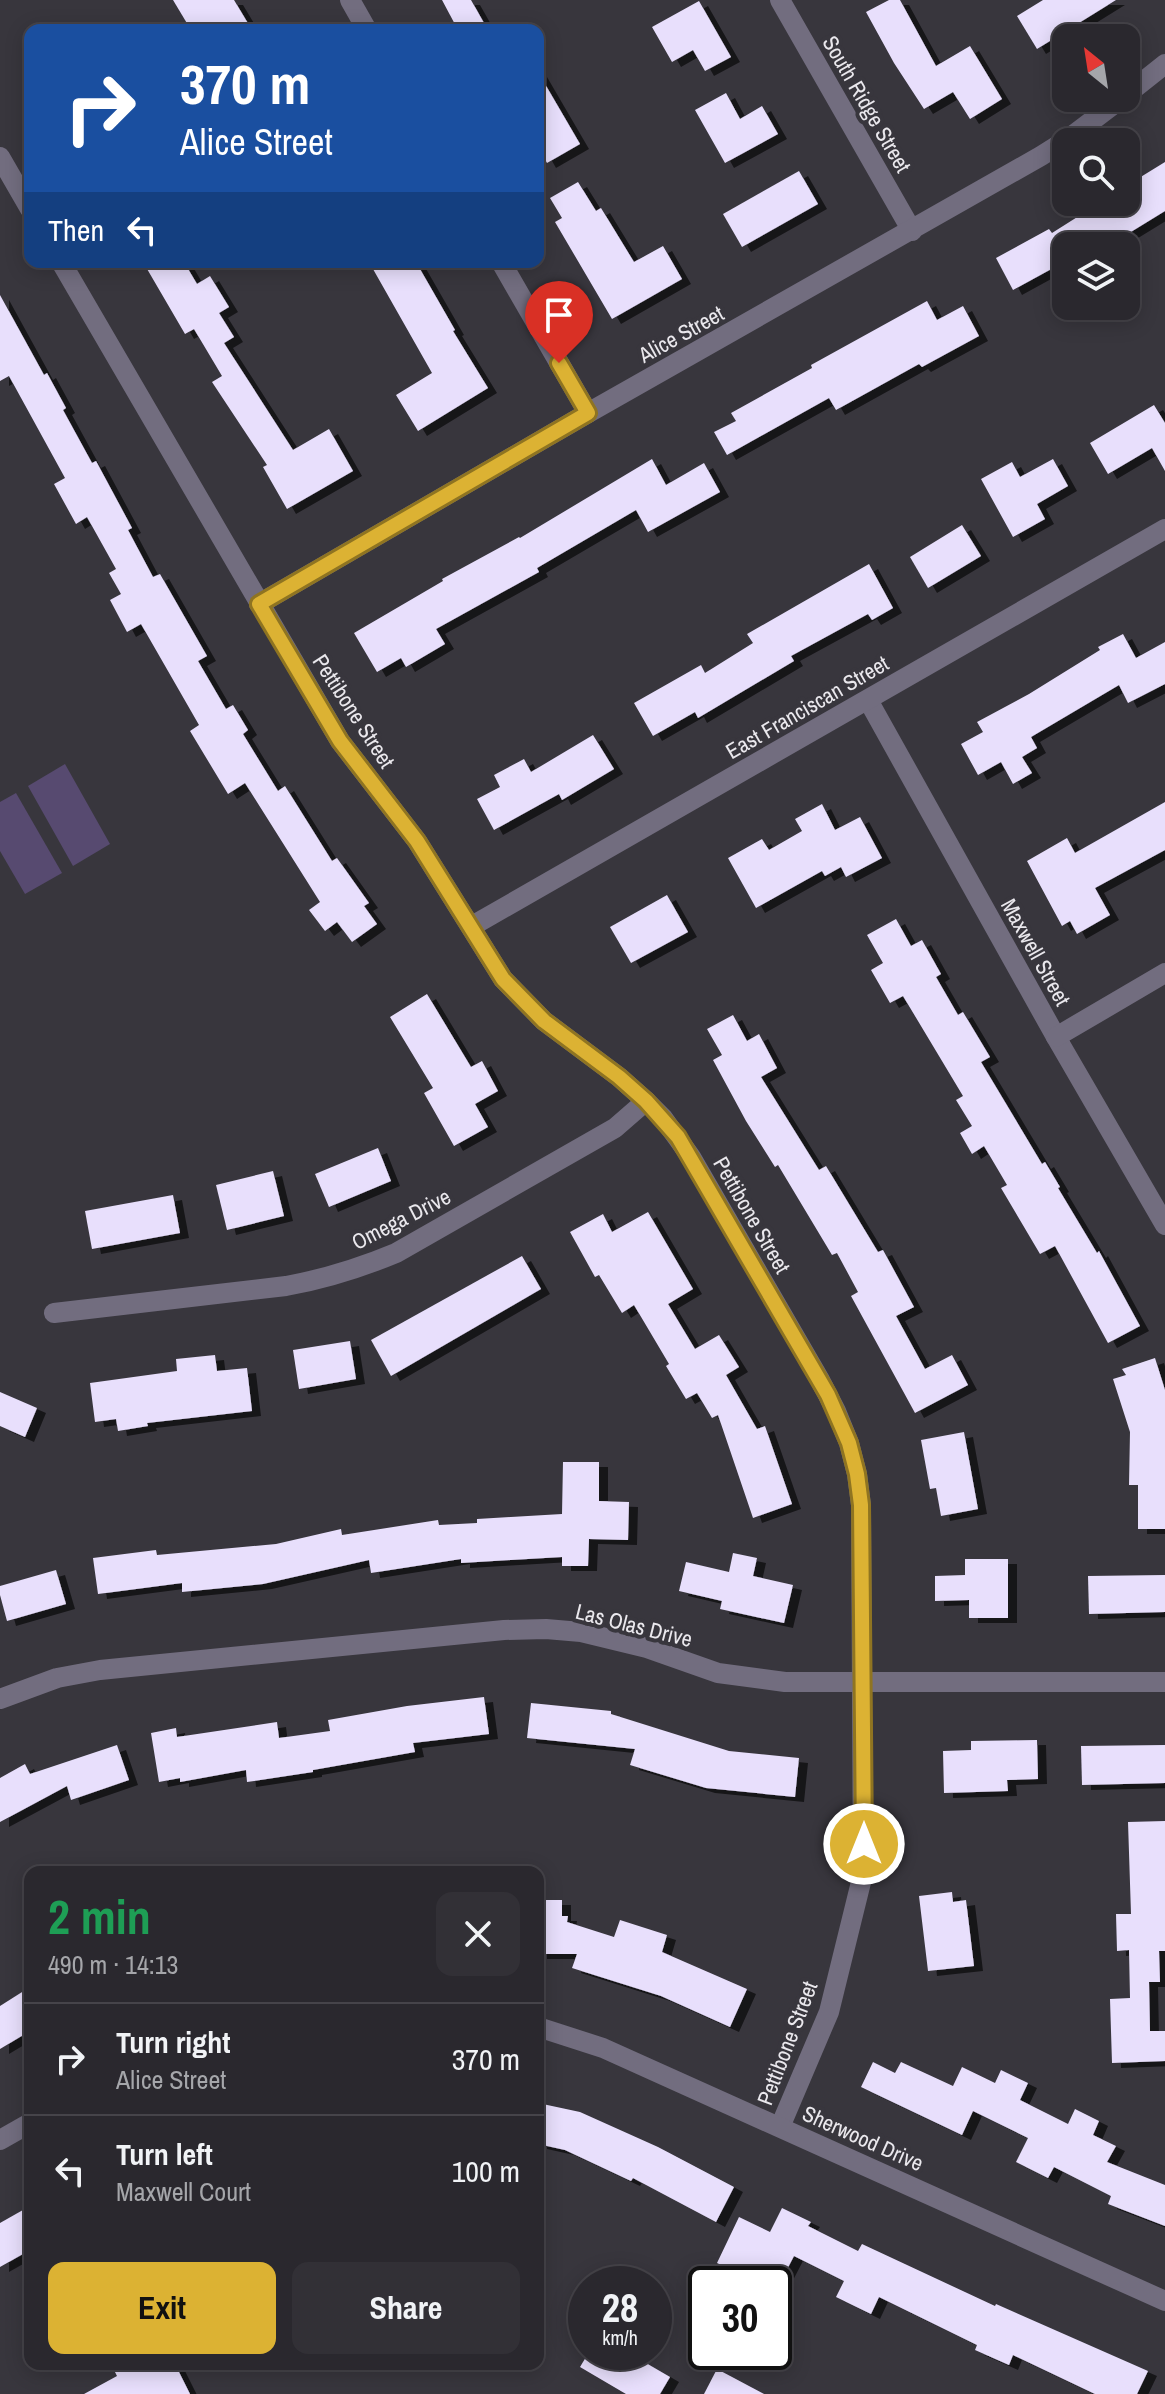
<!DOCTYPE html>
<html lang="en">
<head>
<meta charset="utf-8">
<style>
  body { margin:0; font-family:"Archivo Narrow",sans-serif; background:#323036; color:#f1f3f6; height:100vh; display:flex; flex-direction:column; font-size:30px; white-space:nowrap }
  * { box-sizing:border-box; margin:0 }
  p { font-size:26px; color:#a5a6aa }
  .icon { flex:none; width:44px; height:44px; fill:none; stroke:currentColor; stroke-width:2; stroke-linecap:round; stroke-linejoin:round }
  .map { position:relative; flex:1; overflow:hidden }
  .sheet { position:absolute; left:24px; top:1866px; width:520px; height:504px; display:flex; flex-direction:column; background:#2a282e; border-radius:16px; box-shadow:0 4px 20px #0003,0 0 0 2px #46444a }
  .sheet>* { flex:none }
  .hud { position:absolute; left:24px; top:24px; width:520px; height:244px; border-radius:16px; box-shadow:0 4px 20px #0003,0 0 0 2px #46444a; background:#1a4fa0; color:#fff; overflow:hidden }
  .needle { width:52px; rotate:330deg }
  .fabs { position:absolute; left:1052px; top:24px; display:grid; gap:16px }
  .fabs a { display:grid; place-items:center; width:88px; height:88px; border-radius:16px; background:#2a282e; box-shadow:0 4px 20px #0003,0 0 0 2px #46444a; font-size:40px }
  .speed { position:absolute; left:568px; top:2266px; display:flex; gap:16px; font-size:40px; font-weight:700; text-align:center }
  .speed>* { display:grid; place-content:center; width:104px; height:104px; border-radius:50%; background:#2a282e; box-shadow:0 4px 20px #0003,0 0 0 2px #46444a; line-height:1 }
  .speed small { font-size:20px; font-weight:400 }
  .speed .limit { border:4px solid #111; border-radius:12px; background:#fff; color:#111 }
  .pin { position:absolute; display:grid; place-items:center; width:68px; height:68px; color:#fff; margin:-82px -34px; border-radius:50% 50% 50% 0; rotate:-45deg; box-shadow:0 0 8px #0007 }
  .pin .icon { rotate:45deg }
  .me { position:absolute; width:88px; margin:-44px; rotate:0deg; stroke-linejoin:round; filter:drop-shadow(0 0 6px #0008) }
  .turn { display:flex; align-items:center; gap:28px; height:168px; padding:0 24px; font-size:36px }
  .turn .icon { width:104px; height:104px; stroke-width:2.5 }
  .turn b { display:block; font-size:56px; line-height:68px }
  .then { display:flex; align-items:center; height:76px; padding:0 24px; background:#0003; gap:16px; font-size:30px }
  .round { display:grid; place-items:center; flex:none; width:84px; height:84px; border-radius:16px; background:#323036 }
  .summary { display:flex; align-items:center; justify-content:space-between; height:136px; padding:0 24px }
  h1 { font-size:48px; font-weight:700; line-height:60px; color:#1e9e55 }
  .cta { display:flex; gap:16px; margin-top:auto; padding:16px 24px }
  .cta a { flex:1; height:92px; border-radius:16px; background:#dcb233; color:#111; font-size:32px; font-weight:700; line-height:92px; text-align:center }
  .cta a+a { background:#323036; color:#f1f3f6 }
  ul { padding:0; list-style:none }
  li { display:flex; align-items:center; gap:24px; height:112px; padding:0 24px; border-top:2px solid #46444a }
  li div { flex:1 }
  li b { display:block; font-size:30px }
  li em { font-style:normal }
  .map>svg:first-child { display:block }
  .green { fill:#574a70 }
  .building { fill:#e8dffc; filter:url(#shadow) }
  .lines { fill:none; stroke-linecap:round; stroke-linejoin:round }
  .minor { stroke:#726d7f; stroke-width:20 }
  .route-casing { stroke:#8f7421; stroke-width:20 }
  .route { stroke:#dcb233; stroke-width:14 }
  .labels { text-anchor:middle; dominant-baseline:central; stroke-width:8; stroke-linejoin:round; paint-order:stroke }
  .street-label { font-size:22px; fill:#eae8ed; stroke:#38363d }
</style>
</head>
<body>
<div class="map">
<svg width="1165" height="2394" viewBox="0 0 1165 2394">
  <defs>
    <filter id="shadow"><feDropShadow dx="9" dy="5" stdDeviation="0" flood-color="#0009"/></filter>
  </defs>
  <rect width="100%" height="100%" fill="#38363d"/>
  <g class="green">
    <path d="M 65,764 L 110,844 L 73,866 L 28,786 Z"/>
    <path d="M 16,793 L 62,873 L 25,894 L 0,851 L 0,802 Z"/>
  </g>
  <g class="building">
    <path d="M 173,0 L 234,0 L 252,30 L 191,30 Z"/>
    <path d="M 442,0 L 471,0 L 488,30 L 458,30 Z"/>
    <path d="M 889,0 L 900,0 L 936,66 L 970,46 L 1002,99 L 970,119 L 953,92 L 924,109 L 894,63 L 866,12 Z"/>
    <path d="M 1043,0 L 1116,0 L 1037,49 L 1017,16 Z"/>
    <path d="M 699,1 L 731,57 L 705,71 L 693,50 L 672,62 L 652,27 Z"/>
    <path d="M 538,72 L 580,144 L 547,163 L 538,147 Z"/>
    <path d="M 726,93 L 740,119 L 762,106 L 778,134 L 725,163 L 695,110 Z"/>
    <path d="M 1165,162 L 1165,211 L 1108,246 L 1066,246 L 1066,261 L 1013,290 L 996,258 L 1049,229 L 1052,233 L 1101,202 L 1126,202 L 1126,186 Z"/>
    <path d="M 799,171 L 818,204 L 742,247 L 723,214 Z"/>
    <path d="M 578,182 L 596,211 L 601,208 L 634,262 L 663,246 L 682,279 L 612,319 L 555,222 L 562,218 L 550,198 Z"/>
    <path d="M 143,262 L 184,262 L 197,284 L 210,276 L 229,307 L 219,313 L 234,337 L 224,343 L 293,450 L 329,429 L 353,471 L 287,509 L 263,467 L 267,465 L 212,382 L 222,376 L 194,329 L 185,334 Z"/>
    <path d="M 369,262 L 416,262 L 455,330 L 453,331 L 488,388 L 418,431 L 396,395 L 432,373 Z"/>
    <path d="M 0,295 L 44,375 L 47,373 L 66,408 L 63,410 L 92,463 L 96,461 L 132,528 L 128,530 L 153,577 L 160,574 L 207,656 L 198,661 L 226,709 L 233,705 L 248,730 L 243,734 L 278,791 L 285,786 L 332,861 L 337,858 L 369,903 L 364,906 L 377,924 L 352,942 L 337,922 L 325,931 L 309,910 L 320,902 L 245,783 L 228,794 L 190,731 L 199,725 L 141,624 L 127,632 L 110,600 L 121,594 L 109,573 L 116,569 L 87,517 L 76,524 L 54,484 L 65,478 L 9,376 L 0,381 Z"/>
    <path d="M 927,301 L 937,320 L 963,306 L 979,336 L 922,367 L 919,364 L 836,410 L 829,398 L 727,455 L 714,432 L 736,421 L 731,413 L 812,368 L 811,365 Z"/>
    <path d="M 1154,405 L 1165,423 L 1165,471 L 1152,448 L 1108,474 L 1090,443 Z"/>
    <path d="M 652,459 L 666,485 L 704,463 L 720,492 L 648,532 L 636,510 L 537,568 L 539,572 L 436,629 L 445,644 L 406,667 L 401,658 L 377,672 L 354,633 L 443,581 L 442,579 L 519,537 L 520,538 Z"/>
    <path d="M 1053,459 L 1068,486 L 1037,504 L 1045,519 L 1013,537 L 981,479 L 1012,462 L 1020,477 Z"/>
    <path d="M 962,525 L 981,556 L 928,588 L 910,557 Z"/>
    <path d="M 869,564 L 893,608 L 872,620 L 868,614 L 791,656 L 794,661 L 698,718 L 695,712 L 653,736 L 634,703 L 701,665 L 705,673 L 753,643 L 747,634 Z"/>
    <path d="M 1123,634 L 1136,658 L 1165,642 L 1165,684 L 1128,703 L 1119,685 L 1031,737 L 1037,748 L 1022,757 L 1032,773 L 1013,784 L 1001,762 L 978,775 L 961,744 L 983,732 L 977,722 L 1029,694 L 1100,650 L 1098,647 Z"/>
    <path d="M 593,735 L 614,769 L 562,800 L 559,794 L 494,830 L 477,799 L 500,787 L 494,775 L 524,759 L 531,772 Z"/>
    <path d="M 1165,802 L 1165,850 L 1095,888 L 1110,915 L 1077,934 L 1070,921 L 1062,926 L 1027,861 L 1067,838 L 1075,853 Z"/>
    <path d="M 822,804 L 835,830 L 860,817 L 882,858 L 846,877 L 841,867 L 825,876 L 822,871 L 756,908 L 728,858 L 762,839 L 769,850 L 802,831 L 795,819 Z"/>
    <path d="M 667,895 L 688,932 L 631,963 L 610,927 Z"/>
    <path d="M 896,919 L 911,946 L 922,940 L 941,974 L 936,977 L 958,1015 L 963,1012 L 990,1057 L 981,1062 L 1042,1164 L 1045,1162 L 1060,1187 L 1058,1188 L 1097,1253 L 1099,1251 L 1140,1326 L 1108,1343 L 1055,1246 L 1040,1254 L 1001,1188 L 1007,1185 L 984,1146 L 972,1154 L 960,1133 L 972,1126 L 956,1100 L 963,1096 L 903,996 L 890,1003 L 871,970 L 883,963 L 867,935 Z"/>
    <path d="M 427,994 L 471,1067 L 482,1061 L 498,1091 L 475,1104 L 488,1127 L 454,1146 L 424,1093 L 433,1088 L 390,1017 Z"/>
    <path d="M 733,1015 L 747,1041 L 759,1034 L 777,1068 L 761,1077 L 819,1170 L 826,1166 L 878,1252 L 883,1250 L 914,1307 L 896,1316 L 925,1369 L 952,1355 L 968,1385 L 915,1413 L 851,1296 L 858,1292 L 837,1253 L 832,1255 L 778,1165 L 775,1167 L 746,1121 L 713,1060 L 722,1055 L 707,1029 Z"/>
    <path d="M 378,1148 L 391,1181 L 329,1207 L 315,1174 Z"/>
    <path d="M 273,1171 L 284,1216 L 227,1230 L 216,1185 Z"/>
    <path d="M 173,1195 L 180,1233 L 92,1249 L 85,1211 Z"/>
    <path d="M 648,1212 L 693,1289 L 668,1304 L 695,1349 L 719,1335 L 739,1367 L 726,1375 L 757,1429 L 765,1426 L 792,1504 L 753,1518 L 718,1415 L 712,1418 L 697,1393 L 686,1399 L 666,1366 L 669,1364 L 634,1305 L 622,1313 L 599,1275 L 595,1277 L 570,1232 L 603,1214 L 612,1232 Z"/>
    <path d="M 522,1256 L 541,1289 L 391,1376 L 371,1340 Z"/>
    <path d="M 350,1341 L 356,1379 L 299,1389 L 293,1350 Z"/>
    <path d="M 215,1355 L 217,1371 L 247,1368 L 252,1411 L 147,1423 L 148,1426 L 118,1431 L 116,1419 L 95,1422 L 90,1383 L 177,1371 L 176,1359 Z"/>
    <path d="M 1155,1358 L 1165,1390 L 1165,1529 L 1138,1529 L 1138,1485 L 1129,1485 L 1130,1432 L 1113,1379 L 1126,1375 L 1122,1369 Z"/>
    <path d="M 0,1392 L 37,1408 L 25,1437 L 0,1426 Z"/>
    <path d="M 964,1432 L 978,1509 L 941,1516 L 936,1488 L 930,1489 L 921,1440 Z"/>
    <path d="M 563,1462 L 599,1462 L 599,1501 L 629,1502 L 628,1540 L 589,1539 L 588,1566 L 562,1566 L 562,1557 L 461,1563 L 461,1559 L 371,1573 L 369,1560 L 263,1584 L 182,1592 L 182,1583 L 98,1594 L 93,1558 L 156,1550 L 157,1555 L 276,1544 L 341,1529 L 342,1535 L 438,1520 L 439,1525 L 477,1523 L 477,1519 L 562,1514 Z"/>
    <path d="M 733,1553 L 757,1558 L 753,1576 L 793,1585 L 784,1623 L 720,1609 L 722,1601 L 679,1591 L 686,1562 L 729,1572 Z"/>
    <path d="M 965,1559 L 1008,1559 L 1008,1618 L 969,1618 L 969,1600 L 935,1601 L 935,1576 L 965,1575 Z"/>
    <path d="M 56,1570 L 66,1604 L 7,1621 L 0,1595 L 0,1586 Z"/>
    <path d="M 1165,1575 L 1165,1612 L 1089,1614 L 1088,1576 Z"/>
    <path d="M 484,1697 L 489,1734 L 413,1743 L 415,1752 L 313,1770 L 313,1772 L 247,1782 L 246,1770 L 180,1782 L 180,1778 L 159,1782 L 151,1733 L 176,1728 L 177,1737 L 277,1722 L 279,1738 L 330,1731 L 328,1720 L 407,1706 Z"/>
    <path d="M 531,1703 L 611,1711 L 611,1714 L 729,1751 L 799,1758 L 795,1797 L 706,1788 L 630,1765 L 635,1749 L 527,1738 Z"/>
    <path d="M 1037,1740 L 1038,1779 L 1007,1780 L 1008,1791 L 944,1793 L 943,1751 L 971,1750 L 971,1741 Z"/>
    <path d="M 117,1745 L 129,1780 L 71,1800 L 67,1786 L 0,1822 L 0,1778 L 25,1764 L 30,1774 Z"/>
    <path d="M 1165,1745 L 1165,1783 L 1082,1785 L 1081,1746 Z"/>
    <path d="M 1165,1821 L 1165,1951 L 1159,1951 L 1160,1982 L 1149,1982 L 1150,2031 L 1165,2031 L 1165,2061 L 1112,2063 L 1110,1999 L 1130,1998 L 1129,1950 L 1117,1951 L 1116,1914 L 1131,1914 L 1128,1822 Z"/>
    <path d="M 952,1892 L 953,1902 L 966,1900 L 974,1966 L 928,1971 L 919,1896 Z"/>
    <path d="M 538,1900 L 562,1900 L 562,1916 L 568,1916 L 567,1922 L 614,1937 L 620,1920 L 667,1935 L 662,1952 L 747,1989 L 730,2027 L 661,1996 L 572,1968 L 577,1954 L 538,1954 Z"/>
    <path d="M 30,1987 L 30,2031 L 0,2049 L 0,2006 Z"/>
    <path d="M 873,2062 L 895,2073 L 901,2062 L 953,2086 L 962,2067 L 995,2083 L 1001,2070 L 1028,2083 L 1020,2100 L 1068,2124 L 1075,2109 L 1099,2121 L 1093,2135 L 1116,2146 L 1107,2162 L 1165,2185 L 1165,2226 L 1108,2204 L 1111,2196 L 1054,2167 L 1048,2178 L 1016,2162 L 1028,2138 L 973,2111 L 962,2135 L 861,2087 Z"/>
    <path d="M 538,2103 L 580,2112 L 658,2147 L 734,2187 L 716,2222 L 633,2178 L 631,2181 L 565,2150 L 538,2144 Z"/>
    <path d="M 30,2206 L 30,2250 L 0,2267 L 0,2223 Z"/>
    <path d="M 782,2208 L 811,2222 L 808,2226 L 858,2251 L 862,2244 L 995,2306 L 996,2304 L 1148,2371 L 1137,2394 L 1095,2394 L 1013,2355 L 1009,2365 L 975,2350 L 977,2345 L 879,2297 L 871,2314 L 836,2297 L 844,2281 L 794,2256 L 781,2281 L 749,2266 L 744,2276 L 717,2263 L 739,2217 L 770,2232 Z"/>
    <path d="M 589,2352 L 627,2352 L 670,2377 L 660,2394 L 626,2394 L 580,2367 Z"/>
    <path d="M 111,2364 L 175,2364 L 190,2394 L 84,2394 L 117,2376 Z"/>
    <path d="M 717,2369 L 764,2394 L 704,2394 Z"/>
  </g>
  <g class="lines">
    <g class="minor">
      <path d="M 350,0 L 367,30"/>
      <path d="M 780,0 L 912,231"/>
      <path d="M 1126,95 L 1165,64"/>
      <path d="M 0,157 L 30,209"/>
      <path d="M 61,262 L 340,741 L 417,841 L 503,979 L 544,1021 L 619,1077 L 646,1101 L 663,1118 L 691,1157 L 820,1380 L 836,1411 L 849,1443 L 857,1474 L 861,1505 L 863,1874 L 829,2012 L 780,2127"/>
      <path d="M 501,262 L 588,413"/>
      <path d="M 259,604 L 588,413 L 1041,156 L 1068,139 L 1122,98"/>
      <path d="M 868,700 L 1056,1037 L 1165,1225"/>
      <path d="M 472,926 L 1165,529"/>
      <path d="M 1056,1037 L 1165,973"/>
      <path d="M 54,1313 L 286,1286 C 325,1279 360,1268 396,1253 L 615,1128 L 646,1101"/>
      <path d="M 0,1699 L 57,1678 L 100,1670 L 504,1630 L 546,1629 L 581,1632 L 647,1648 L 718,1673 L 785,1682 L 1165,1682"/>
      <path d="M 538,2027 L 603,2048 L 1165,2301"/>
      <path d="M 0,2140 L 30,2123"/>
    </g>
  </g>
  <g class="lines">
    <defs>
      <path id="route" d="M 559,363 L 588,413 L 259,604 L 340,741 L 417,841 L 503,979 L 544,1021 L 619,1077 L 646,1101 L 678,1137 L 828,1395 L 849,1443 L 857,1474 L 861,1505 L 864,1844"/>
    </defs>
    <use href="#route" class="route-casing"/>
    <use href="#route" class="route"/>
  </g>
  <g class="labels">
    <g class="street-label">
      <text transform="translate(867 104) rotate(60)">South Ridge Street</text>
      <text transform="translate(681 334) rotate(-29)">Alice Street</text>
      <text transform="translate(807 707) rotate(-30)">East Franciscan Street</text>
      <text transform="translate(354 711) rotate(57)">Pettibone Street</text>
      <text transform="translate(1036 952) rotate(61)">Maxwell Street</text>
      <text transform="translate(752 1215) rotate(60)">Pettibone Street</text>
      <text transform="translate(401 1219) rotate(-27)">Omega Drive</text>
      <text transform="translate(634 1625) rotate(14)">Las Olas Drive</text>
      <text transform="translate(787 2043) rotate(-69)">Pettibone Street</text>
      <text transform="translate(863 2138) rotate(24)">Sherwood Drive</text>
    </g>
  </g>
</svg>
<div class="fabs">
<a><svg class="needle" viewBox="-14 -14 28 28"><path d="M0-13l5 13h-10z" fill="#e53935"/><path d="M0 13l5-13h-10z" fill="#a5a6aa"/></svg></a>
<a><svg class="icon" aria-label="search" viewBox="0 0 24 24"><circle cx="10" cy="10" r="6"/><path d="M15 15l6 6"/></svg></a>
<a><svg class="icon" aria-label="layers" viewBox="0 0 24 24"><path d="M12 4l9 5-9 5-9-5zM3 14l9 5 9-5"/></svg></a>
</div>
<div class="speed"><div>28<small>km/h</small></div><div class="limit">30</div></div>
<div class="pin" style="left:559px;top:363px;background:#d93025"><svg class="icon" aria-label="arrive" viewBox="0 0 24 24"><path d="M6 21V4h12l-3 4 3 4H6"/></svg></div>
<svg class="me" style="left:864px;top:1844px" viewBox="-20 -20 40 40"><circle r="17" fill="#dcb233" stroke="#fff" stroke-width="3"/><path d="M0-11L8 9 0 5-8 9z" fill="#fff"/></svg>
<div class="hud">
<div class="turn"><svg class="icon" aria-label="right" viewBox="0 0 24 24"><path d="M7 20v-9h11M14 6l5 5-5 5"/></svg><div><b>370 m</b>Alice Street</div></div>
<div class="then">Then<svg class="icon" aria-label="left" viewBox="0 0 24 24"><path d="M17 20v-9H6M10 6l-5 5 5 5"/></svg></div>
</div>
<section class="sheet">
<div class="summary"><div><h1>2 min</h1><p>490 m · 14:13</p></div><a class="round"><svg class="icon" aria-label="close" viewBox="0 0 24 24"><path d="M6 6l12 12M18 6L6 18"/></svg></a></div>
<ul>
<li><svg class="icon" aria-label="right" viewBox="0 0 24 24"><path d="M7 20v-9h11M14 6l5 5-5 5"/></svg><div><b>Turn right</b><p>Alice Street</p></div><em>370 m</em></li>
<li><svg class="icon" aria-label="left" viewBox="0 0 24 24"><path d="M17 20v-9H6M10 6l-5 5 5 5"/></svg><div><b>Turn left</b><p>Maxwell Court</p></div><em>100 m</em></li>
</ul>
<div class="cta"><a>Exit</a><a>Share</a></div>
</section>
</div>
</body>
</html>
